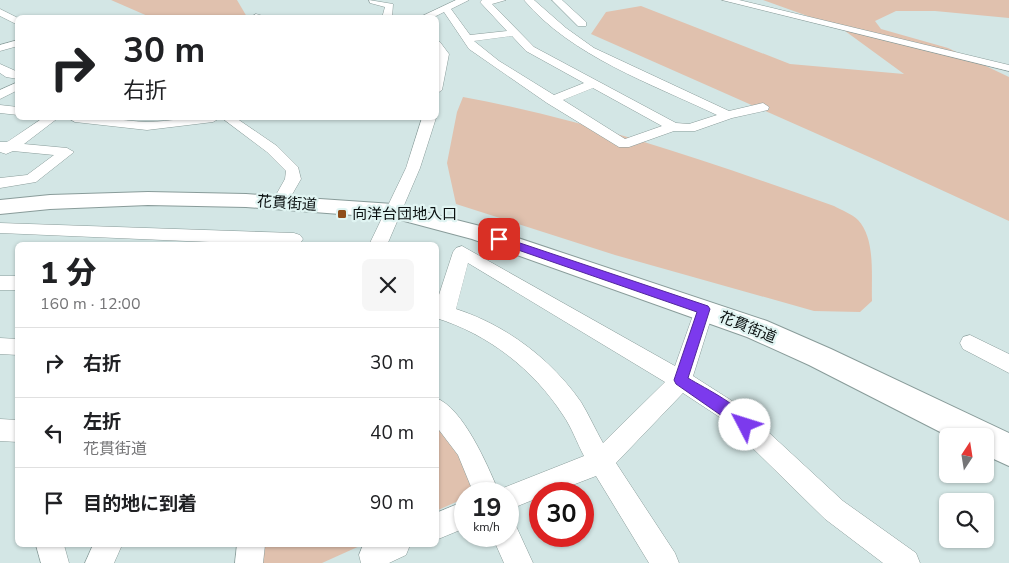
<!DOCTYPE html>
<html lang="ja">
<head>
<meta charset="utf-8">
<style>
  body { margin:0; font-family:"Nunito Sans","Noto Sans JP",sans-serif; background:#f6f6f6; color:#202124; height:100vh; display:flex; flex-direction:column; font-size:19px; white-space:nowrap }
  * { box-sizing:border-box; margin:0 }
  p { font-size:16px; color:#757577 }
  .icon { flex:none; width:28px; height:28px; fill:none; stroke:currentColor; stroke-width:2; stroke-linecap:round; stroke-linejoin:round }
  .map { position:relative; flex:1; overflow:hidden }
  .drawer { position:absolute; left:15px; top:242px; width:424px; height:305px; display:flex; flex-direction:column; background:#fff; border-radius:8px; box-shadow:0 1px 4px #0004 }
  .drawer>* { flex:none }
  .top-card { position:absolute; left:15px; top:15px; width:424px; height:105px; border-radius:8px; box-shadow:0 1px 4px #0004; background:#fff; color:#202124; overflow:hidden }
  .needle { width:32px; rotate:12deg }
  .fabs { position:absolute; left:939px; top:428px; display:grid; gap:10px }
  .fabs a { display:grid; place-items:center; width:55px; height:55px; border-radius:8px; background:#fff; box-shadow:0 1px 4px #0004; font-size:25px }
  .speed { position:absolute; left:454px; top:482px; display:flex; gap:10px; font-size:25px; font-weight:700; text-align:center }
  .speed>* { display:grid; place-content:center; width:65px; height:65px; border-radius:50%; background:#fff; box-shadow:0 1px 4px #0004; line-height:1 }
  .speed small { font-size:12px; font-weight:400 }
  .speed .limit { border:8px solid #d22; background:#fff; color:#111 }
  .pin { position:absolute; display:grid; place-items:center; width:42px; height:42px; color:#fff; margin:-21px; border-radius:10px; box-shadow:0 2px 8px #0006 }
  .me { position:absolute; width:55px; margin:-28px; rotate:310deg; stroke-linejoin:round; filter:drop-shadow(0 0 4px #0008) }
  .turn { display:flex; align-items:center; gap:18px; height:105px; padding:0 25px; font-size:22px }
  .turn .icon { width:65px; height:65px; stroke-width:2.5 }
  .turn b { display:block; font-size:35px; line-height:42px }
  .round { display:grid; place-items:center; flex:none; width:52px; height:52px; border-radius:8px; background:#f6f6f6 }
  .headline { display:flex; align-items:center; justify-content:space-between; height:85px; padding:0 25px }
  h1 { font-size:30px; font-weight:800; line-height:38px }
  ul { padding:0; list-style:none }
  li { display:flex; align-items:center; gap:15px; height:70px; padding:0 25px; border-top:1px solid #e0e0e0 }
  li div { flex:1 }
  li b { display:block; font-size:19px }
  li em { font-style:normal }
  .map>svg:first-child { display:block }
  .green { fill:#e0c1ae }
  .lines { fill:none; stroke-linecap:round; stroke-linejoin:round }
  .minor-casing { stroke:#899c9a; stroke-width:1 }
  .highway-casing { stroke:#899c9a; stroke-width:2 }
  .minor { fill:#fff; fill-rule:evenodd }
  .highway { fill:#fff; fill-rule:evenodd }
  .route { fill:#7c3aed; stroke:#51269a }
  .poi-dot { fill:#8f4d1a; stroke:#e0f4f2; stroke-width:2 }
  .labels { text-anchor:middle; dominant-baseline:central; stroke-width:4.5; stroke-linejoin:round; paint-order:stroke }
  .street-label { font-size:15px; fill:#0a1010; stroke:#e0f4f2 }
  .poi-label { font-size:15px; fill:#0a1010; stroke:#e0f4f2; text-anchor:start }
</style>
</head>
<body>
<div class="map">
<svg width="1009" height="563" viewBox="0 0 1009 563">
  <rect width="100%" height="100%" fill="#d3e6e5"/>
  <g class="green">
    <path d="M 111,0 L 237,0 L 247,17 L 150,17 Z"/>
    <path d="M 763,0 L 1009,0 L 1009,18 L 935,11 L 896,11 L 875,21 L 881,29 L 948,48 L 1009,77 L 1009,221 L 876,160 L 591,34 L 606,12 L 641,6 L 790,64 L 904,74 L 841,28 Z"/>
    <path d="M 463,97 C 589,120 713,163 834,206 C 841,210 852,214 858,220 C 876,239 871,277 872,301 L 860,312 L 814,311 L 615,255 L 456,204 L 447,163 L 457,112 Z"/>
    <path d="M 436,410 L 447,420 L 475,494 L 465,494 L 465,498 L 436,511 Z"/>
    <path d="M 253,545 L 362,545 L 322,563 L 249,563 Z"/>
  </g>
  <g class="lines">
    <defs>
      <g id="minor">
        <path d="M 369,0 L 393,4 L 392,18 L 382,18 L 385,7 L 370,3 Z"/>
        <path d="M 456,0 L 469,0 L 451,9 L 470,35 L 507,31 L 480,2 L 482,0 L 506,0 L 492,4 L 534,47 L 676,123 L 689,124 L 717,115 C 652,84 571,56 524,0 L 534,0 L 566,28 L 594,48 L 729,111 L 763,103 L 769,107 L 768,110 L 732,118 L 695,131 L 674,131 L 629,147 L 619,147 L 547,103 L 469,49 L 444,12 L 432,18 L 418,18 ZM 512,36 L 526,51 L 584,83 L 554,95 L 499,61 L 474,41 ZM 593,88 L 662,126 L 625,139 L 563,100 Z"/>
        <path d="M 552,0 L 562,0 L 586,22 L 586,26 L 578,26 Z"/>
        <path d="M 722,0 L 739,0 L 1009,65 L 1009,71 Z"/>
        <path d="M 0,9 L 18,18 L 18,25 L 0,16 Z"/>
        <path d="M 256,14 L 263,16 L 265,18 L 251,17 Z"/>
        <path d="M 18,40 L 18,46 L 0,51 L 0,45 Z"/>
        <path d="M 436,41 L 440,42 L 449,54 L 442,90 L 436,94 L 438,54 Z"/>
        <path d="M 0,64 L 18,72 L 18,79 L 6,77 L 0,73 Z"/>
        <path d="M 18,82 L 18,90 L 0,99 L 0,90 Z"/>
        <path d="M 0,105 L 18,107 L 18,115 L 0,113 Z"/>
        <path d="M 43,118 L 58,118 L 24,144 L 67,148 L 74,152 L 36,182 L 0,188 L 0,178 L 27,175 L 54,155 L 13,151 L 6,154 L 0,152 L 0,142 L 7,142 Z"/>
        <path d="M 68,118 C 94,114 120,121 146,122 C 170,122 195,115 220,118 L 213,122 L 147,130 L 75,122 Z"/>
        <path d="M 222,118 L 236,118 L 277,146 L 298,167 L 301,179 L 286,205 L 280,207 L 272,202 L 285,179 L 286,171 L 267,152 Z"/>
        <path d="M 422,118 L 436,118 L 420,168 L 387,245 L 369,245 L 406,168 Z"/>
        <path d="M 0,223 L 294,233 L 300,235 L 303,239 L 299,245 L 281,245 L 0,233 Z"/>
        <path d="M 462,246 L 675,366 L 697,304 L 704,302 L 711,304 L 714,309 L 693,376 L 740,406 L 843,501 L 916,553 L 920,563 L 883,563 L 825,519 L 724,420 L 683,393 L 616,463 L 675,553 L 679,563 L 649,563 L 596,476 L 549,494 L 540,494 L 540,497 L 508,510 L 508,494 L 474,494 L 458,455 L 436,426 L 436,398 C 463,408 487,464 498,490 L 584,456 C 577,443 572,428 563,415 C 533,369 488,334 436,318 L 436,304 L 453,252 L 456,248 ZM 468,263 L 665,382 L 603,443 C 595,429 589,415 581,402 C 551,359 506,325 456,309 Z"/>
        <rect x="0" y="276" width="18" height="14"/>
        <path d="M 970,335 L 1009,354 L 1009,373 L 963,349 L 960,343 L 963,337 Z"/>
        <path d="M 0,338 L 18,339 L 18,355 L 0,354 Z"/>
        <path d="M 0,419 L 18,420 L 18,442 L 0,441 Z"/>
        <path d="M 465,501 L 465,528 L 436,540 L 436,513 Z"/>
        <path d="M 508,523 L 516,526 L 533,563 L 504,563 L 492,536 L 508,536 Z"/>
        <path d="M 36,545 L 64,545 L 69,563 L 41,563 Z"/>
        <path d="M 93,545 L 122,545 L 114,563 L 85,563 Z"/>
        <path d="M 237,545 L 265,545 L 263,563 L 235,563 Z"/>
        <path d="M 363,545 L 410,545 L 406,555 L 389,563 L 361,563 L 359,555 Z"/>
      </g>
      <path id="highway" d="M 148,192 L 246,194 L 393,204 L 488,228 L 767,321 L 831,349 L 1009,433 L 1009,466 L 985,455 L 985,436 L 948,436 L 809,365 L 747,337 L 472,239 L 393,218 L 246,207 L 148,205 L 50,209 L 0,214 L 0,200 L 50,195 Z"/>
    </defs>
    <use href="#minor" class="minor-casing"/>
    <use href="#highway" class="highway-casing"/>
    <use href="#minor" class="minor"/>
    <use href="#highway" class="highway"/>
  </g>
  <path class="route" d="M 499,236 L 708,306 L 710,309 L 688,378 C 706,389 744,407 752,425 L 750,430 L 745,432 L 676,384 L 674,380 L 697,312 L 495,242 L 494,239 Z"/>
  <rect class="poi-dot" x="337" y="209" width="10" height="10" rx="2.5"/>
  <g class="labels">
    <g class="street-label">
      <text transform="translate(287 203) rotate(4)">花貫街道</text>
      <text transform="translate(748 327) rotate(22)">花貫街道</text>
    </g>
    <g class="poi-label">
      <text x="352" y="214">向洋台団地入口</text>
    </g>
  </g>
</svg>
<div class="fabs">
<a><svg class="needle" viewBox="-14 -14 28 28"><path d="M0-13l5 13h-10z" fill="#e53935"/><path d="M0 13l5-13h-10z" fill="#757577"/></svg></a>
<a><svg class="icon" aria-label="search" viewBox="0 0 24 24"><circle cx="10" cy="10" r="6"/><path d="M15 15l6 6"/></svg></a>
</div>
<div class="speed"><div>19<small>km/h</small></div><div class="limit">30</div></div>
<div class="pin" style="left:499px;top:239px;background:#d93025"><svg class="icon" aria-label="arrive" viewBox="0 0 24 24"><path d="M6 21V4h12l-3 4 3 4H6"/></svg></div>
<svg class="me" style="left:745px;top:425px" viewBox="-20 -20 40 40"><circle r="19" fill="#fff"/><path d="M0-13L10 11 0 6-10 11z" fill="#7c3aed"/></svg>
<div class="top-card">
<div class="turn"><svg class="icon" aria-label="right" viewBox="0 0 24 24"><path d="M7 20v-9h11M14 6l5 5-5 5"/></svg><div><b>30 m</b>右折</div></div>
</div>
<section class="drawer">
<div class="headline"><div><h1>1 分</h1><p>160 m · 12:00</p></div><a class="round"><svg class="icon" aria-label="close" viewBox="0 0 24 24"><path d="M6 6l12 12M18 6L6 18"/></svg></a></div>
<ul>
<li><svg class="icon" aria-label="right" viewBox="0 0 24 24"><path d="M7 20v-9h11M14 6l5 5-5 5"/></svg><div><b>右折</b></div><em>30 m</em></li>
<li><svg class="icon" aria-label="left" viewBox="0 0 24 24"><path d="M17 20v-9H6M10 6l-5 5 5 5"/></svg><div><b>左折</b><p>花貫街道</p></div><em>40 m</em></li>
<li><svg class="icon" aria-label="arrive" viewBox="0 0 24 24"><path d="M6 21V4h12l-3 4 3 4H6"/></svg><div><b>目的地に到着</b></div><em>90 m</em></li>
</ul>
</section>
</div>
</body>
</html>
